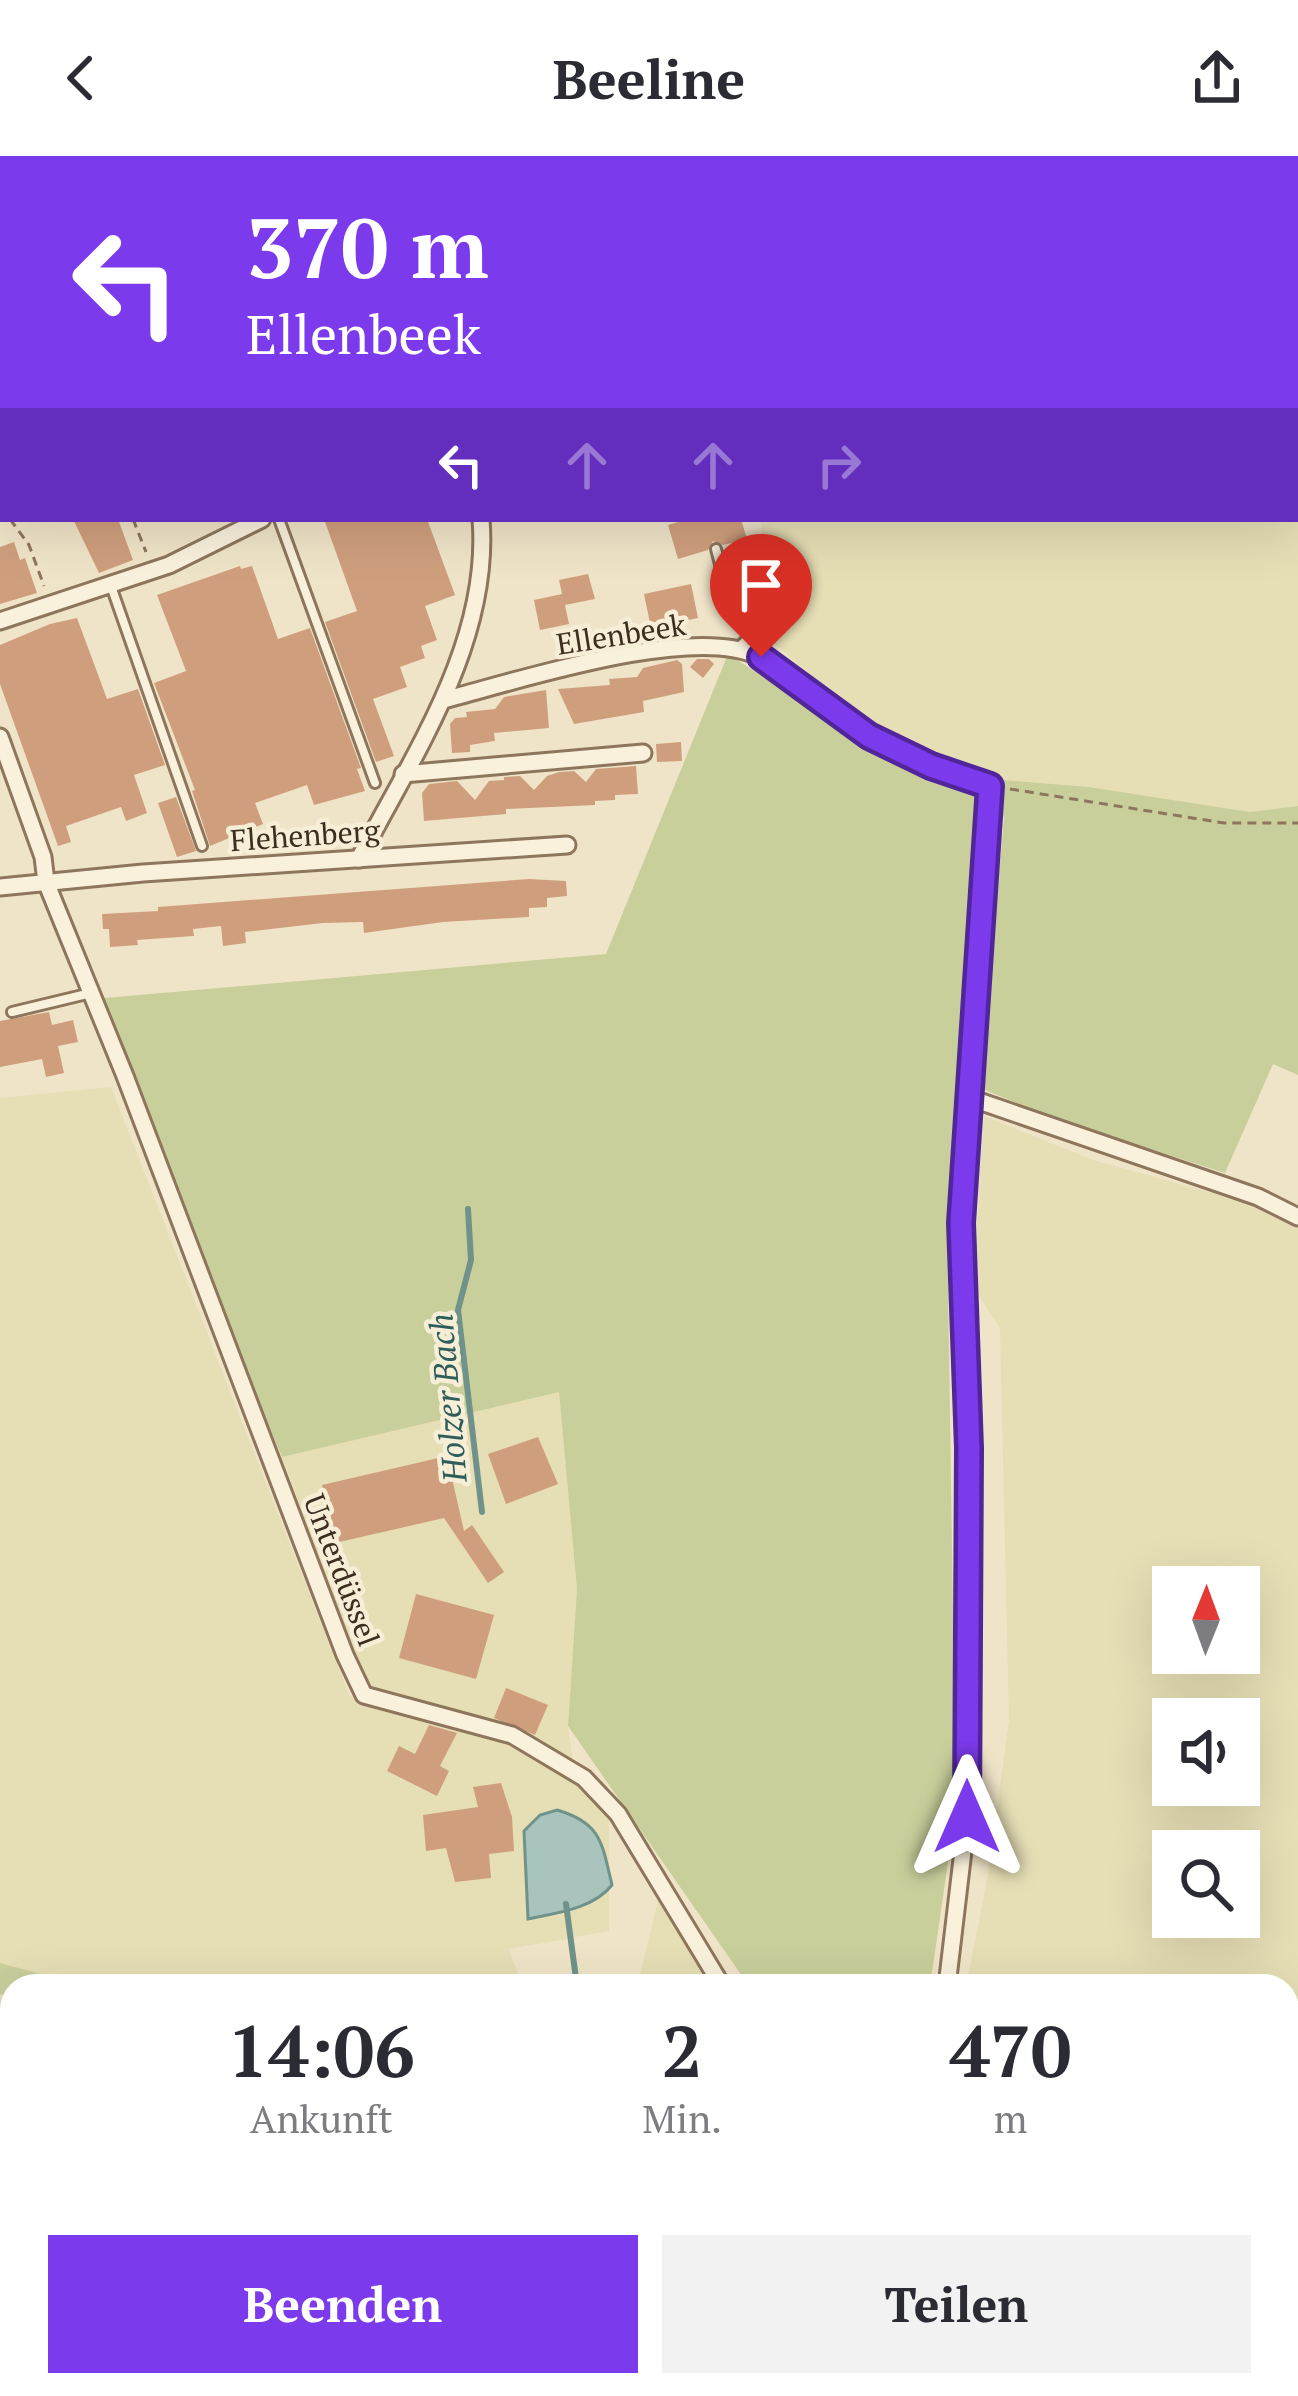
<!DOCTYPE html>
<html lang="de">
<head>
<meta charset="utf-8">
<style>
  body { margin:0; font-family:"PT Serif",serif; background:#f2f2f3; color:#2b2b33; height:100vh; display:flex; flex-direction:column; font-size:45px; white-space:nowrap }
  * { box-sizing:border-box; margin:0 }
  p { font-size:39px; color:#7c7c81 }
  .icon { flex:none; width:66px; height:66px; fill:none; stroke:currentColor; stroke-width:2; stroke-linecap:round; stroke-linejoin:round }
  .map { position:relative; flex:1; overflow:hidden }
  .drawer { position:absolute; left:0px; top:1818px; width:1299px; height:423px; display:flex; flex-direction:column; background:#fff; border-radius:36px 36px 0 0; box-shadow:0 12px 48px #0002 }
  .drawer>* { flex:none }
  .guide { position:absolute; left:0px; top:0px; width:1299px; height:366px; box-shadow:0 12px 48px #0002; background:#7c3aed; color:#fff; overflow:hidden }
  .needle { width:78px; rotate:1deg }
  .buttons { position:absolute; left:1152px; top:1410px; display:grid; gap:24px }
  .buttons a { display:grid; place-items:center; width:108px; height:108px; border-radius:0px; background:#fff; box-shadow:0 12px 48px #0002; font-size:60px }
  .pin { position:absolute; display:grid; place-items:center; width:102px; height:102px; color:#fff; margin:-123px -51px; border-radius:50% 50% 50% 0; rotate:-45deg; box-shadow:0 0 12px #0007 }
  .pin .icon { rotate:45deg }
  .me { position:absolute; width:132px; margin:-66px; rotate:0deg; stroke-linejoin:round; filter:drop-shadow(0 0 9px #0008) }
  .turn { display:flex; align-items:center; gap:42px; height:252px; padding:0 48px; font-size:54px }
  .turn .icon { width:156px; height:156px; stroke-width:2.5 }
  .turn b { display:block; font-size:84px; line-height:102px }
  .lanes { display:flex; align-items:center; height:114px; padding:0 48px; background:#0003; justify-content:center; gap:60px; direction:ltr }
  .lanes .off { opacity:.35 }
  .eta { display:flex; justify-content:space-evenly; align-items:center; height:204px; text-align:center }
  .eta b { font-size:72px; font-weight:700; line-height:84px }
  .primary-button { display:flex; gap:24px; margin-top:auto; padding:24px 48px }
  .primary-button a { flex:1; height:138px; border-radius:0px; background:#7c3aed; color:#fff; font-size:48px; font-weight:700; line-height:138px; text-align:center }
  .primary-button a+a { background:#f2f2f3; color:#2b2b33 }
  header { display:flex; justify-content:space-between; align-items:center; height:156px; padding:0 48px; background:#fff; font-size:54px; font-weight:700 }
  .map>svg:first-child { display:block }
  .farmland { fill:#e6deb5; fill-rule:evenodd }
  .green { fill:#c9cf9b }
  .water { fill:#a9c4bc; stroke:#6f938a; stroke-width:3 }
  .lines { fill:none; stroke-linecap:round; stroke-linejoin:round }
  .stream { stroke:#6f938a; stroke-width:6 }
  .building { fill:#cf9f7d }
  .service-casing { stroke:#8d765c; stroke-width:14 }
  .minor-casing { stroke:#8d765c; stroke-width:21 }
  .path { stroke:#8d765c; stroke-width:3; stroke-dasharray:9 6; stroke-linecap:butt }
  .service { stroke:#faf1dc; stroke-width:8 }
  .minor { stroke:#faf1dc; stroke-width:15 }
  .route-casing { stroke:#51269a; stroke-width:30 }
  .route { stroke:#7c3aed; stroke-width:21 }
  .labels { text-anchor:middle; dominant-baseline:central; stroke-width:9; stroke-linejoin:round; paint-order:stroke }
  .street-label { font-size:30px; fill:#3d2e20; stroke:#f7eed8 }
  .water-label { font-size:33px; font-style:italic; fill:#2f5d5a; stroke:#f7eed8 }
</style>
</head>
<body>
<header><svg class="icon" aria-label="back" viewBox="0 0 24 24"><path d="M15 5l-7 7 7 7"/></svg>Beeline<svg class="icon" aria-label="share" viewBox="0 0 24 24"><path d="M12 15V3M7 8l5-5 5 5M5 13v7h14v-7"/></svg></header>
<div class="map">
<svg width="1298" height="2240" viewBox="0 0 1298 2240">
  <rect width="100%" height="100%" fill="#f0e4c8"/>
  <g class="farmland">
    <path d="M 1032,0 L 1298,0 L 1298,650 L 1250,656 L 1089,631 L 992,623 L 867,568 L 764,479 L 761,363 L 1296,363 L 1296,3 L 1028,3 Z"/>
    <path d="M 111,931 L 349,1539 L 374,1553 L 282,1301 L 559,1235 L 577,1433 L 568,1571 L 576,1628 L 609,1662 L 609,1775 L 508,1793 L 523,1830 L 86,1830 L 0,1807 L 0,942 Z"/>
    <path d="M 984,960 L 1093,1004 L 1263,1051 L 1298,1066 L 1298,2104 L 1287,2104 L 1287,1830 L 966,1830 L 986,1730 L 1009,1565 L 1000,1172 L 973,1131 ZM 1173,1431 L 1239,1431 L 1239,1497 L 1173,1497 ZM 1173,1563 L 1239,1563 L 1239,1629 L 1173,1629 ZM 1173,1695 L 1239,1695 L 1239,1761 L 1173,1761 Z"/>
    <path d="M 660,1737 L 716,1830 L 637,1830 Z"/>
    <path d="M 0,1838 L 12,1842 L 12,2229 L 289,2229 L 280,2237 L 289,2236 L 285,2240 L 0,2240 Z"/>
    <path d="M 573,2229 L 882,2229 L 879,2240 L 566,2240 Z"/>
    <path d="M 904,2229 L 1177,2229 L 1173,2240 L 902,2240 Z"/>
  </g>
  <g class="green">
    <path d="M 728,498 L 853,579 L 977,637 L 947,1065 L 956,1652 L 930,1830 L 749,1830 L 568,1570 L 577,1433 L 559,1236 L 282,1301 L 93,843 L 606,798 Z"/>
    <path d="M 992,623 L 1089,631 L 1250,656 L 1298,650 L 1298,919 L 1273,908 L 1225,1017 L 1051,961 L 980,932 L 1004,662 Z"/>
    <path d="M 0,1807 L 86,1830 L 12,1830 L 12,1842 L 0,1838 Z"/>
    <path d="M 1287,2104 L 1298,2104 L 1298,2240 L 1173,2240 L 1177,2229 L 1287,2229 Z"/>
    <path d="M 298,2229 L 573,2229 L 566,2240 L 285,2240 Z"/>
  </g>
  <path class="water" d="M 557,1654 C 602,1667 602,1688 612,1729 C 593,1753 556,1757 528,1763 L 524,1675 L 540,1659 Z"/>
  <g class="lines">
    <g class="stream">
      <path d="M 468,1053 L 471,1104 L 458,1154 L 482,1356"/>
      <path d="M 566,1748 L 577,1830"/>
      <path d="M 319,2240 L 343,2235 L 345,2229"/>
    </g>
  </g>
  <g class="building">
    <path d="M 73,363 L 118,363 L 133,404 L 99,417 Z"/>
    <path d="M 324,363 L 427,363 L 455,439 L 425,450 L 437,484 L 421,490 L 425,502 L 400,511 L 407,531 L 373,543 L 394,600 L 376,606 L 325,466 L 357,455 Z"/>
    <path d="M 689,363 L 741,363 L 747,383 L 723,389 L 713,385 L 708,394 L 678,403 L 668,369 Z"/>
    <path d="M 14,386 L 20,404 L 25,402 L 37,437 L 0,448 L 0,391 Z"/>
    <path d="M 240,410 L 241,413 L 252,410 L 278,483 L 310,472 L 361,612 L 357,613 L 365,635 L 314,649 L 307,629 L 255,647 L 263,668 L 210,690 L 192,635 L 195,634 L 154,527 L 186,515 L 157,439 Z"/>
    <path d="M 588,418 L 595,443 L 565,449 L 569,468 L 540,474 L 534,444 L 562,438 L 559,424 Z"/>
    <path d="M 691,428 L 698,462 L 651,472 L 644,438 Z"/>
    <path d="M 77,462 L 107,543 L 138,533 L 165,609 L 134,619 L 147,657 L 126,665 L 121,651 L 66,670 L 71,686 L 58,690 L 0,528 L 0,489 L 50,468 Z"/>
    <path d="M 697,503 L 709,503 L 714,508 L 703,522 L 690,511 Z"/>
    <path d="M 677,504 L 682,508 L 684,536 L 643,545 L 644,556 L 574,568 L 558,533 L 610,529 L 609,523 L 637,521 L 643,512 Z"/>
    <path d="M 546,534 L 549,572 L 494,577 L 495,585 L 470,589 L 470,596 L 452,597 L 450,568 L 455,562 L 467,561 L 466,556 L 495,553 L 504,541 Z"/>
    <path d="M 681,586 L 682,605 L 657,606 L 656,588 Z"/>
    <path d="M 636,610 L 638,638 L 615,639 L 615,644 L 595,645 L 595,649 L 506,653 L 506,658 L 424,665 L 422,637 L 429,628 L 457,625 L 475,644 L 489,625 L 504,624 L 504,621 L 520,620 L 534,634 L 547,620 L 559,616 L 574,615 L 586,626 L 596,613 Z"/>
    <path d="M 176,641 L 196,695 L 177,701 L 158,647 Z"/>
    <path d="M 529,723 L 566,725 L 567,740 L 547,742 L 547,751 L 529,752 L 529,761 L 443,766 L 364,777 L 363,766 L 323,767 L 245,776 L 246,787 L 223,790 L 221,770 L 193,773 L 194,780 L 137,784 L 138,789 L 110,791 L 109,773 L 103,773 L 102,758 L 158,755 L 158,751 Z"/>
    <path d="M 49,856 L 52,869 L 73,864 L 78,886 L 58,890 L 64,917 L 46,921 L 42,903 L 0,911 L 0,865 Z"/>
    <path d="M 538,1281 L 558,1328 L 506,1348 L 488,1298 Z"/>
    <path d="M 447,1300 L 464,1375 L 472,1369 L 504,1416 L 488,1427 L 444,1362 L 335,1387 L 322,1329 Z"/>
    <path d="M 416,1438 L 494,1459 L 476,1523 L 399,1502 Z"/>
    <path d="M 506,1532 L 548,1549 L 535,1579 L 494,1562 Z"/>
    <path d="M 429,1569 L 457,1577 L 440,1610 L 449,1615 L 437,1640 L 387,1615 L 399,1590 L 415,1598 Z"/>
    <path d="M 501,1627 L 512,1661 L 514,1695 L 489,1698 L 491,1722 L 455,1726 L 446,1692 L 426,1695 L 423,1659 L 478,1651 L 473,1631 Z"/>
  </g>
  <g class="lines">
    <defs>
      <g id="service">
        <path d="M 399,3 L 413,0"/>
        <path d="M 279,363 L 375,627"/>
        <path d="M 716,393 L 722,416 L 746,439 L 747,483 L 737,493"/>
        <path d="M 111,430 L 202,690"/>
        <path d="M 12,856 L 91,837"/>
      </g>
      <g id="minor">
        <path d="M 219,0 L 221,3"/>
        <path d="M 584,0 L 584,3"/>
        <path d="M 674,3 L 678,0"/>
        <path d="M 854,3 L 858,0"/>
        <path d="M 0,108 L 3,106"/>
        <path d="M 0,465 L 169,409 L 262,363"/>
        <path d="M 443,544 C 518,525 690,468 758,500 C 799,520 832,558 871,581 C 908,603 950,616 990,630 L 961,1067 L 969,1292 L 967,1661 L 947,1830"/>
        <path d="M 0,581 L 43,701 L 46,726 L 125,920 L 345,1499 L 364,1539 L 512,1579 L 584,1622 L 618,1658 L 722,1830"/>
        <path d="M 403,618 L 643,597"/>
        <path d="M 359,703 C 413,599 491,486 481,363"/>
        <path d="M 0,731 L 143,717 L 567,689"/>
        <path d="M 970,942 L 1258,1041 L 1298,1061"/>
        <path d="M 893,2240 L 895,2229"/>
      </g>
    </defs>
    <use href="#service" class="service-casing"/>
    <use href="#minor" class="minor-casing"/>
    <g class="path">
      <path d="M 9,0 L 11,3"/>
      <path d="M 109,0 L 111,3"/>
      <path d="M 175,3 L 179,0"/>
      <path d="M 0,79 L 3,78"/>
      <path d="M 0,349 L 3,353"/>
      <path d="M 10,363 L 29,389 L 44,430"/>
      <path d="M 133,363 L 146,396"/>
      <path d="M 1010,633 L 1224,667 L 1298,667"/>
      <path d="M 1287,2149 L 1298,2149"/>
      <path d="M 1287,2164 L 1298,2165"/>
      <path d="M 1215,2240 L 1217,2229"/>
    </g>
    <use href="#service" class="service"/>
    <use href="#minor" class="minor"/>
  </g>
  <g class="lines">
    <defs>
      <path id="route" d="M 761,501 L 869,580 L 931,610 L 990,630 L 961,1067 L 969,1292 L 967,1661"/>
    </defs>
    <use href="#route" class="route-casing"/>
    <use href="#route" class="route"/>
  </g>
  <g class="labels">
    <g class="street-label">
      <text transform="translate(621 478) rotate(-9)">Ellenbeek</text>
      <text transform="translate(305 679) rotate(-4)">Flehenberg</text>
      <text transform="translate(342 1414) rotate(69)">Unterdüssel</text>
    </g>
    <g class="water-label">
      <text transform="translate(447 1242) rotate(-95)">Holzer Bach</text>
    </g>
  </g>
</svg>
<div class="buttons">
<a><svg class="needle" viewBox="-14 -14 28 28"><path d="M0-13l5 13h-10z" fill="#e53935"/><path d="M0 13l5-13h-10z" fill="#7c7c81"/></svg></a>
<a><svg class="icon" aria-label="sound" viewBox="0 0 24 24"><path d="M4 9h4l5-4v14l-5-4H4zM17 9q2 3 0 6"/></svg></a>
<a><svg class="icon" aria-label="search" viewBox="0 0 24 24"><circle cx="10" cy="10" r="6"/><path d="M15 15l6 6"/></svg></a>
</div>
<div class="pin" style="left:761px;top:501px;background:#d93025"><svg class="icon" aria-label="arrive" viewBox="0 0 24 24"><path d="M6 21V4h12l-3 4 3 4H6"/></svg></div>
<svg class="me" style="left:967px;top:1661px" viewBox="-20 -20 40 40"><path d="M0-17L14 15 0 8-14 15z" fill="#7c3aed" stroke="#fff" stroke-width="4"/></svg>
<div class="guide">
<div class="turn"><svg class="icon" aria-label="left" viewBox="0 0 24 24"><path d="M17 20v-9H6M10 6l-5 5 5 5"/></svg><div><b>370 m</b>Ellenbeek</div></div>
<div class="lanes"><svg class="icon" aria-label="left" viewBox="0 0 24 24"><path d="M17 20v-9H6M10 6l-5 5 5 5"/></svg><svg class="icon off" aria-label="ahead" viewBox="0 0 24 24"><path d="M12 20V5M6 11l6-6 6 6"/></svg><svg class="icon off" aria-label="ahead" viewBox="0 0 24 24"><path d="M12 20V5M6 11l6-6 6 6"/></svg><svg class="icon off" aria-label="right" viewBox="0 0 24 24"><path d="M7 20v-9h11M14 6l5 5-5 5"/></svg></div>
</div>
<section class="drawer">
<div class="eta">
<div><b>14:06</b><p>Ankunft</p></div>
<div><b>2</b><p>Min.</p></div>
<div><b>470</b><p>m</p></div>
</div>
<div class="primary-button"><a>Beenden</a><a>Teilen</a></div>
</section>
</div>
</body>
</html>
